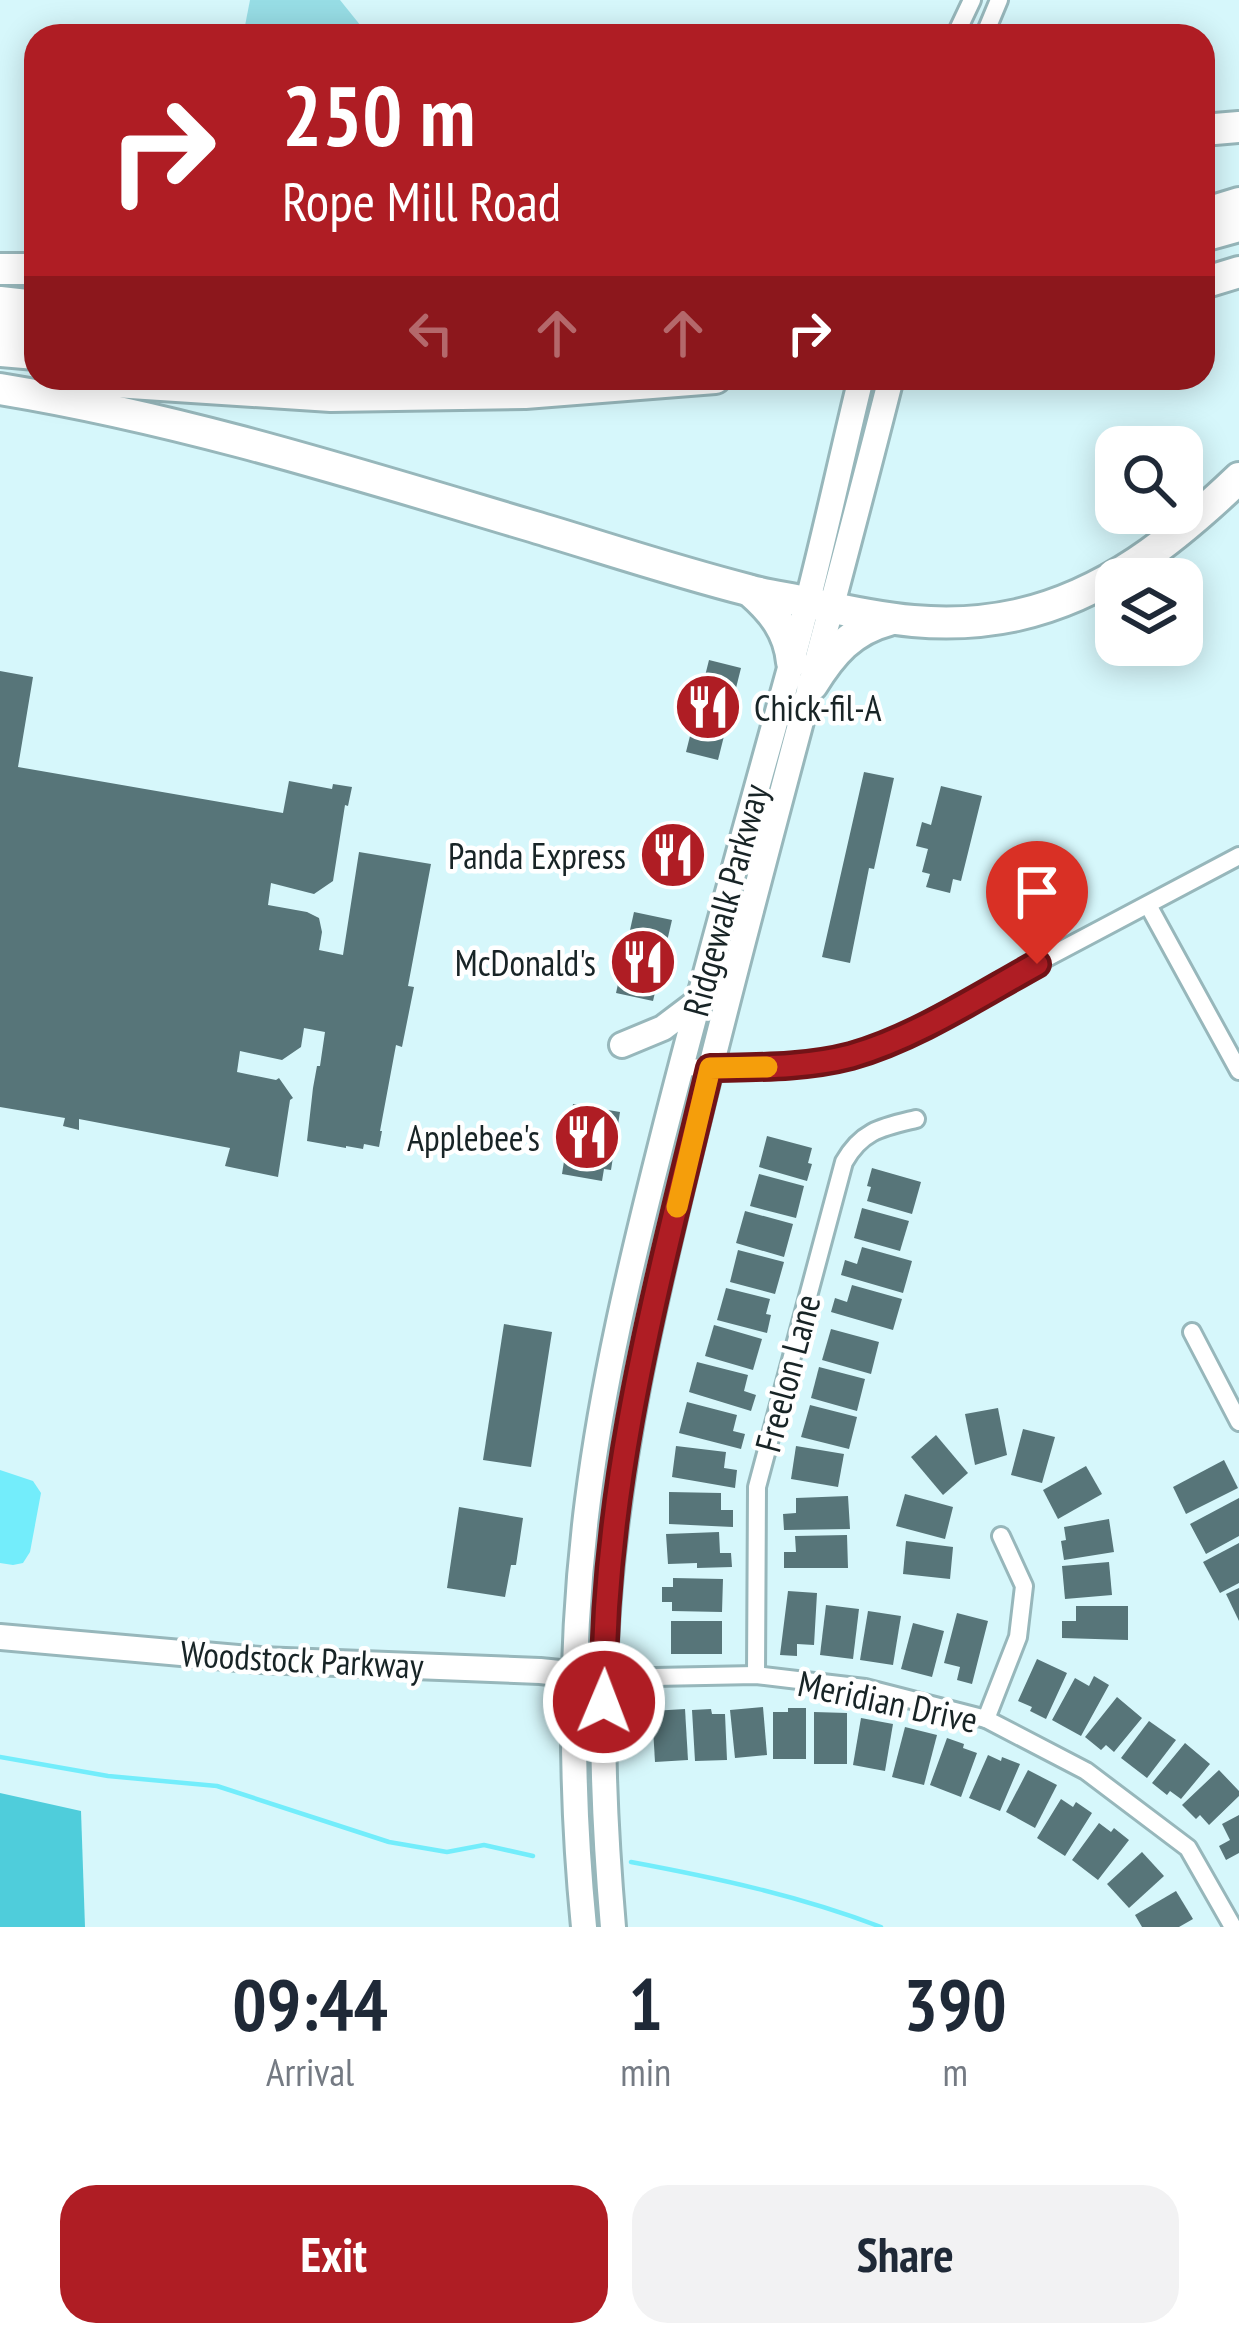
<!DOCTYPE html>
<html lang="en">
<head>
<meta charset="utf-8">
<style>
  body { margin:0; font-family:"PT Sans Narrow",sans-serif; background:#f2f2f3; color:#1f2937; height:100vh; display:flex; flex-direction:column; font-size:45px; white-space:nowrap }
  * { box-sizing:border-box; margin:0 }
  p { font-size:39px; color:#747a83 }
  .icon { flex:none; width:66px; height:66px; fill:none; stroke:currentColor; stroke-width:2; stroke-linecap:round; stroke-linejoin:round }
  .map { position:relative; height:1927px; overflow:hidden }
  .sheet { display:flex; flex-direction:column; background:#fff; flex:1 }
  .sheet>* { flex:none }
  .banner { position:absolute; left:24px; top:24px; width:1191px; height:366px; border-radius:36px; box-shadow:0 6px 30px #0003; background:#af1d24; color:#fff; overflow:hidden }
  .controls { position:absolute; left:1095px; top:426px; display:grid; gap:24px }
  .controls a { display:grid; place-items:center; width:108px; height:108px; border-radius:24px; background:#fff; box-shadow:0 6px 30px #0003; font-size:60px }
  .pin { position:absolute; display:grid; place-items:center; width:102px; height:102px; color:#fff; margin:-123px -51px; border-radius:50% 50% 50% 0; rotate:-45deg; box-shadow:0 0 12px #0007 }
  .pin .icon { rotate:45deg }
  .me { position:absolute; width:132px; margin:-66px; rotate:1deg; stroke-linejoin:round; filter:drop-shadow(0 0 9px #0008) }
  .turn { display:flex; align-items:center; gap:42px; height:252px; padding:0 60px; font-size:54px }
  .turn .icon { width:156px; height:156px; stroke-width:2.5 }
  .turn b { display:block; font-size:84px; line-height:102px }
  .lanes { display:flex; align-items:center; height:114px; padding:0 60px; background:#0003; justify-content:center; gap:60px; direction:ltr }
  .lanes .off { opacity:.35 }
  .eta { display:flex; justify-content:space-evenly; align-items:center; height:204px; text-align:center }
  .eta b { font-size:72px; font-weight:800; line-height:84px }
  .action { display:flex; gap:24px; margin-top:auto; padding:24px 60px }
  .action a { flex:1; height:138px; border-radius:36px; background:#af1d24; color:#fff; font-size:48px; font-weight:800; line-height:138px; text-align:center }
  .action a+a { background:#f2f2f3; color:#1f2937 }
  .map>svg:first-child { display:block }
  .green { fill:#97dde5 }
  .forest { fill:#4fcddb }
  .water { fill:#73edfb }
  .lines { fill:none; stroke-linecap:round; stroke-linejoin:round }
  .stream { stroke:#73edfb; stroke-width:4.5 }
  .building { fill:#577579 }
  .minor-casing { stroke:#97b7bb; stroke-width:22 }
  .secondary-casing { stroke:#97b7bb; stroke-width:30 }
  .motorway-casing { stroke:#97b7bb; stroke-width:36 }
  .minor { stroke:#fff; stroke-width:16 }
  .secondary { stroke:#fff; stroke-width:24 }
  .motorway { stroke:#fff; stroke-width:30 }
  .route-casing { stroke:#721317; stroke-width:30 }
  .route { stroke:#af1d24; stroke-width:21 }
  .slow { stroke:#f59e0b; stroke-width:21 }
  .labels { text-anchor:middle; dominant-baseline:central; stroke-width:9; stroke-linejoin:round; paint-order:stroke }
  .poi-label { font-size:36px; fill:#182426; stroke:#fff; text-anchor:end }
  .street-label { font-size:36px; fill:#182426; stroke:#fff }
</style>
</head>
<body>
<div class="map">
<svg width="1239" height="1927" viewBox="0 0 1239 1927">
  <rect width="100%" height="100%" fill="#d6f7fb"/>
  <path class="green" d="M 250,0 L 340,0 L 369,36 L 243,36 Z"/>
  <path class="forest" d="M 0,1793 L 81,1811 L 85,1927 L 0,1927 Z"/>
  <path class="water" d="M 0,1470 L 33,1481 L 41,1493 L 30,1552 L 23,1563 L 13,1565 L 0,1563 Z"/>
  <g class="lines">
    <g class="stream">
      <path d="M 0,1757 L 108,1776 L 217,1786 L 389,1842 L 447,1852 L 484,1845 L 533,1856"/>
      <path d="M 631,1862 C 717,1878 800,1896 881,1927"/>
    </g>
  </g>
  <g class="building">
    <path d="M 709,660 L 741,668 L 718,760 L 686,752 Z"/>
    <path d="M 0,671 L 33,677 L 18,767 L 283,813 L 289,781 L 332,789 L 333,784 L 352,787 L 348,806 L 345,805 L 333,881 L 314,894 L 271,883 L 268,905 L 307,912 L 319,918 L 322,932 L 319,950 L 343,955 L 359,852 L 431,864 L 408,986 L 414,987 L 402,1047 L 396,1045 L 380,1131 L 382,1131 L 379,1147 L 364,1144 L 363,1149 L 346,1146 L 346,1148 L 307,1141 L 313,1088 L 317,1066 L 320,1066 L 325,1032 L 304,1028 L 301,1047 L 282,1060 L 240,1051 L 237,1072 L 276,1080 L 279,1078 L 293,1098 L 290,1100 L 278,1177 L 225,1166 L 230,1148 L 79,1119 L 79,1130 L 63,1126 L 65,1118 L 0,1107 Z"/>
    <path d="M 864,772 L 894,778 L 874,869 L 869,868 L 850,963 L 822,957 Z"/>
    <path d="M 941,786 L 982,796 L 961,881 L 953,879 L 950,893 L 926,887 L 930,874 L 922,872 L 928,849 L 916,846 L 922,822 L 931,825 Z"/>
    <path d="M 662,827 L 693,833 L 684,886 L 653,880 Z"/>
    <path d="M 634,912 L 672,920 L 653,1001 L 616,993 Z"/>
    <path d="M 573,1104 L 620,1112 L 611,1170 L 604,1169 L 602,1181 L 562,1174 Z"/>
    <path d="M 767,1136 L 812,1148 L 808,1163 L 812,1164 L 807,1181 L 759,1167 Z"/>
    <path d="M 872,1168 L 921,1182 L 912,1214 L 867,1201 L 871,1187 L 867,1186 Z"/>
    <path d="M 759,1174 L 804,1186 L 796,1218 L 750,1206 Z"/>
    <path d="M 862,1208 L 909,1221 L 900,1251 L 854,1238 Z"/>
    <path d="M 745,1211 L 793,1224 L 784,1257 L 736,1243 Z"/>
    <path d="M 862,1247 L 912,1261 L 903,1293 L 841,1275 L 845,1260 L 857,1264 Z"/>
    <path d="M 738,1250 L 784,1262 L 775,1294 L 730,1282 Z"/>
    <path d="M 852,1285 L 902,1299 L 893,1330 L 831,1312 L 835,1298 L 847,1302 Z"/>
    <path d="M 726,1288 L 770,1299 L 766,1314 L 771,1315 L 767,1333 L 717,1320 Z"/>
    <path d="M 504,1324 L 552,1332 L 531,1467 L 483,1460 Z"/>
    <path d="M 714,1325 L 762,1339 L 753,1370 L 705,1356 Z"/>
    <path d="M 831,1329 L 879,1342 L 871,1374 L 822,1360 Z"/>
    <path d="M 697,1362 L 748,1375 L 744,1391 L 756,1395 L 751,1411 L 689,1392 Z"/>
    <path d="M 819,1367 L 865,1379 L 857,1411 L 811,1398 Z"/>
    <path d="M 687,1402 L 737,1415 L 733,1431 L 745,1434 L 741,1449 L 679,1433 Z"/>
    <path d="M 810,1405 L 857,1417 L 849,1449 L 801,1437 Z"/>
    <path d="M 998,1408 L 1007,1455 L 975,1465 L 965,1414 Z"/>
    <path d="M 1023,1429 L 1055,1437 L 1042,1483 L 1011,1475 Z"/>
    <path d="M 936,1435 L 968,1473 L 943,1495 L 911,1457 Z"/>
    <path d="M 676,1446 L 726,1452 L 724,1468 L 737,1470 L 735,1488 L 672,1477 Z"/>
    <path d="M 796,1446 L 844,1454 L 838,1487 L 791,1479 Z"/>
    <path d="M 1224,1460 L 1238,1488 L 1186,1514 L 1173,1487 Z"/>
    <path d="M 1086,1466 L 1102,1494 L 1058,1519 L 1043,1490 Z"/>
    <path d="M 669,1492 L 721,1493 L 721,1510 L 733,1510 L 733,1527 L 669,1524 Z"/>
    <path d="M 905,1494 L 953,1507 L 945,1539 L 896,1526 Z"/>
    <path d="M 848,1496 L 850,1529 L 784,1530 L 783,1514 L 796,1513 L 796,1498 Z"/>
    <path d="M 1239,1498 L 1239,1536 L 1206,1554 L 1190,1524 Z"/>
    <path d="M 459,1507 L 523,1518 L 516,1565 L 511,1565 L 505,1597 L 447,1588 Z"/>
    <path d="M 1109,1519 L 1114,1552 L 1064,1560 L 1061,1541 L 1066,1540 L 1064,1527 Z"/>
    <path d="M 719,1532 L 720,1553 L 731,1553 L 732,1567 L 697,1568 L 697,1563 L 668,1564 L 666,1534 Z"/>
    <path d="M 847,1535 L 848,1568 L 784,1568 L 784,1552 L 796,1552 L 795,1536 Z"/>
    <path d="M 906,1541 L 953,1547 L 950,1579 L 903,1574 Z"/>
    <path d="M 1239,1543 L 1239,1583 L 1220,1593 L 1203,1562 Z"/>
    <path d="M 1109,1562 L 1112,1595 L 1065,1599 L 1062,1566 Z"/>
    <path d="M 673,1578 L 723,1579 L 722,1612 L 672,1611 L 672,1602 L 662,1602 L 662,1587 L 673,1587 Z"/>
    <path d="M 1239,1588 L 1239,1621 L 1226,1594 Z"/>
    <path d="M 788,1591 L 817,1593 L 814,1645 L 797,1644 L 797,1656 L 780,1655 Z"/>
    <path d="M 826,1605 L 859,1609 L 853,1659 L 820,1655 Z"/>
    <path d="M 1076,1606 L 1128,1606 L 1128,1640 L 1062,1638 L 1062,1621 L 1076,1621 Z"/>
    <path d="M 868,1611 L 901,1616 L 893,1665 L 860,1660 Z"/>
    <path d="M 957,1613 L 988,1621 L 972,1684 L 957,1680 L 960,1667 L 944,1663 Z"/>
    <rect x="671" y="1621" width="51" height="33"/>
    <path d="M 913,1623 L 944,1631 L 932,1677 L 901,1669 Z"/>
    <path d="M 1037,1659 L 1067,1673 L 1046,1719 L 1030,1711 L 1032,1707 L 1018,1701 Z"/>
    <path d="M 1094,1676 L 1109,1685 L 1081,1736 L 1052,1720 L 1075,1678 L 1089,1686 Z"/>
    <path d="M 1117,1697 L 1142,1718 L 1114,1752 L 1106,1745 L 1101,1750 L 1085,1737 Z"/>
    <path d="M 763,1707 L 767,1755 L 735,1758 L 730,1710 Z"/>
    <path d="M 788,1708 L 806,1708 L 806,1759 L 773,1759 L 773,1712 L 788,1712 Z"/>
    <path d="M 685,1709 L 688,1760 L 655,1762 L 652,1711 Z"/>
    <path d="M 711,1709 L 712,1714 L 725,1714 L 727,1760 L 695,1761 L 692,1710 Z"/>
    <path d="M 814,1712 L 847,1713 L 847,1764 L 814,1764 Z"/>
    <path d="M 861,1718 L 893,1724 L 885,1771 L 853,1765 Z"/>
    <path d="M 1149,1721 L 1176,1740 L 1147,1778 L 1121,1758 Z"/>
    <path d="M 905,1727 L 937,1735 L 924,1785 L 892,1777 Z"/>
    <path d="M 947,1738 L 964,1744 L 963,1748 L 977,1753 L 961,1797 L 930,1785 Z"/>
    <path d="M 1185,1743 L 1210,1764 L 1181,1799 L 1170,1791 L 1167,1795 L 1152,1783 Z"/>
    <path d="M 988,1755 L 1001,1761 L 1002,1757 L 1020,1764 L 1000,1811 L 969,1798 Z"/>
    <path d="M 1028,1770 L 1057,1785 L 1035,1828 L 1006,1812 Z"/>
    <path d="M 1219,1770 L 1239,1791 L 1239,1796 L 1209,1825 L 1200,1815 L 1196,1819 L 1182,1805 Z"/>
    <path d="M 1061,1799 L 1073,1807 L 1076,1802 L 1092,1813 L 1065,1856 L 1037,1838 Z"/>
    <path d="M 1239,1815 L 1239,1853 L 1226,1860 L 1219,1846 L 1230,1840 L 1222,1824 Z"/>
    <path d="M 1099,1823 L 1111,1832 L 1114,1828 L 1129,1840 L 1098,1880 L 1072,1860 Z"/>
    <path d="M 1142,1852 L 1164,1876 L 1129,1908 L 1107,1884 Z"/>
    <path d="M 1176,1891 L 1193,1919 L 1179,1927 L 1142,1927 L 1135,1915 Z"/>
  </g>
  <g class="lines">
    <defs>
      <g id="minor">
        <path d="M 955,36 L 972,0"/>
        <path d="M 984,36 L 999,0"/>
        <path d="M 1148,905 L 1239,1071"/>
        <path d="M 680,1067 C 750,1069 817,1068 884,1044 L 1239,856"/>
        <path d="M 1192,1332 L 1239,1422"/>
        <path d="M 756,1675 L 757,1487 L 844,1162 C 862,1130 883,1127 916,1119"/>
        <path d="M 603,1678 L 756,1675 L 865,1688 L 986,1719 L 1086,1771 L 1188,1848 L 1233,1927"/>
        <path d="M 986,1719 L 1018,1637 L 1024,1586 L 1001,1536"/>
      </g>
      <g id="secondary">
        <path d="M 622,1045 L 663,1028 L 696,1003"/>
        <path d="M 0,1637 L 260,1660 L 540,1671 L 589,1676"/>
        <path d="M 584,1927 C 570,1785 570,1642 588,1500 C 603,1382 630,1268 659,1153 C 700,988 747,825 792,661 C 818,568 838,472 861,378"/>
        <path d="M 613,1927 C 605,1834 600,1739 605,1645 C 613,1468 654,1298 696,1127 C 757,876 828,628 891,378"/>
      </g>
      <g id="motorway">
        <path d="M 1203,130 L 1239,127"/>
        <path d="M 1203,214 L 1239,203"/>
        <path d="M 1203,236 L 1239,226"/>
        <path d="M 0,269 L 36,269"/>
        <path d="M 1203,283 L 1239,272"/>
        <path d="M 0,302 L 36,306"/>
        <path d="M 0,328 L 36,331"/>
        <path d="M 0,351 L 36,354"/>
        <path d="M 54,378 L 331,396 L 525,393 L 715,378"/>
        <path d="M 0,389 C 183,419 360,475 538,528 C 608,549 677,572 748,590 C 768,596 789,598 810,603 C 882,619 944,631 1017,615 C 1106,595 1174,540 1239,478"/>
        <path d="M 750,591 C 773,611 789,631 792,662"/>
        <path d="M 812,685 C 832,653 851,630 889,620"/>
      </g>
    </defs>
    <use href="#minor" class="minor-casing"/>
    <use href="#secondary" class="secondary-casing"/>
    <use href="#motorway" class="motorway-casing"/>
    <use href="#minor" class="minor"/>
    <use href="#secondary" class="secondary"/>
    <use href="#motorway" class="motorway"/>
  </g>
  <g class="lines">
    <defs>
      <path id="route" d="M 604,1702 C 601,1486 660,1276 710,1068 C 758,1067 805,1068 851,1056 C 915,1038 979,996 1037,964"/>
    </defs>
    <use href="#route" class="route-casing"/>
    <use href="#route" class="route"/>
    <path class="slow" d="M 677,1207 L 710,1068 L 767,1067"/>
  </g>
  <defs>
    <symbol id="restaurant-disc" viewBox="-11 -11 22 22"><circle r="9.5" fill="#af1d24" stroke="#fff"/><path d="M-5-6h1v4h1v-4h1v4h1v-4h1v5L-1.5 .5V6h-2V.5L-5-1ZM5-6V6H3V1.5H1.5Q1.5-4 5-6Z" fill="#fff"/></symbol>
  </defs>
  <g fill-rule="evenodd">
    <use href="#restaurant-disc" x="670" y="669" width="76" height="76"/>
    <use href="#restaurant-disc" x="635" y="817" width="76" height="76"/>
    <use href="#restaurant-disc" x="605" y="924" width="76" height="76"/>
    <use href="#restaurant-disc" x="549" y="1099" width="76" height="76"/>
  </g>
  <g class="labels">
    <g class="poi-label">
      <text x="754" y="707" text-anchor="start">Chick-fil-A</text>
      <text x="626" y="855">Panda Express</text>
      <text x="596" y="962">McDonald's</text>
      <text x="540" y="1137">Applebee's</text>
    </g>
    <g class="street-label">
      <text transform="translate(725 900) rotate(-75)">Ridgewalk Parkway</text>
      <text transform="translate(787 1373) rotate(-75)">Freelon Lane</text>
      <text transform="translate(302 1659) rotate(3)">Woodstock Parkway</text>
      <text transform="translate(888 1701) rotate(12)">Meridian Drive</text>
    </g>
  </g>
</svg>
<div class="controls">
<a><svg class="icon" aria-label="search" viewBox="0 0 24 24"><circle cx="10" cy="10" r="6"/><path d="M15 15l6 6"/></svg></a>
<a><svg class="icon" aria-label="layers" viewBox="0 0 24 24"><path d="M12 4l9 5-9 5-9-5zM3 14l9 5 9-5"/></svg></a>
</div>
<div class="pin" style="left:1037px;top:964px;background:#d93025"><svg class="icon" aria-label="arrive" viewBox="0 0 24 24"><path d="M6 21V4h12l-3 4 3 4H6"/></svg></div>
<svg class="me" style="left:604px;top:1702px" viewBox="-20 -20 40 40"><circle r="17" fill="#af1d24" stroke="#fff" stroke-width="3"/><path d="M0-11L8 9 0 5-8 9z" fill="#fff"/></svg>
<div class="banner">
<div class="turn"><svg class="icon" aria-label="right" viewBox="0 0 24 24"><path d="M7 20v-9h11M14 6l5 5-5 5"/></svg><div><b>250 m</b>Rope Mill Road</div></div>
<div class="lanes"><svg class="icon off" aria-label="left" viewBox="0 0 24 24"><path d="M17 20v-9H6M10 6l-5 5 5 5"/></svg><svg class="icon off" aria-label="ahead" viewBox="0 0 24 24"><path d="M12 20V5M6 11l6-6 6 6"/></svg><svg class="icon off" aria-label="ahead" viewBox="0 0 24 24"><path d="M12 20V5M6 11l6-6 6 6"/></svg><svg class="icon" aria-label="right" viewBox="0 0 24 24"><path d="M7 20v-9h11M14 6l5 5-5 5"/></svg></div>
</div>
</div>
<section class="sheet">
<div class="eta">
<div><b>09:44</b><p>Arrival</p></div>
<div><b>1</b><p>min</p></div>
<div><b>390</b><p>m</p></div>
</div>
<div class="action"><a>Exit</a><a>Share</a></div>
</section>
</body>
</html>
